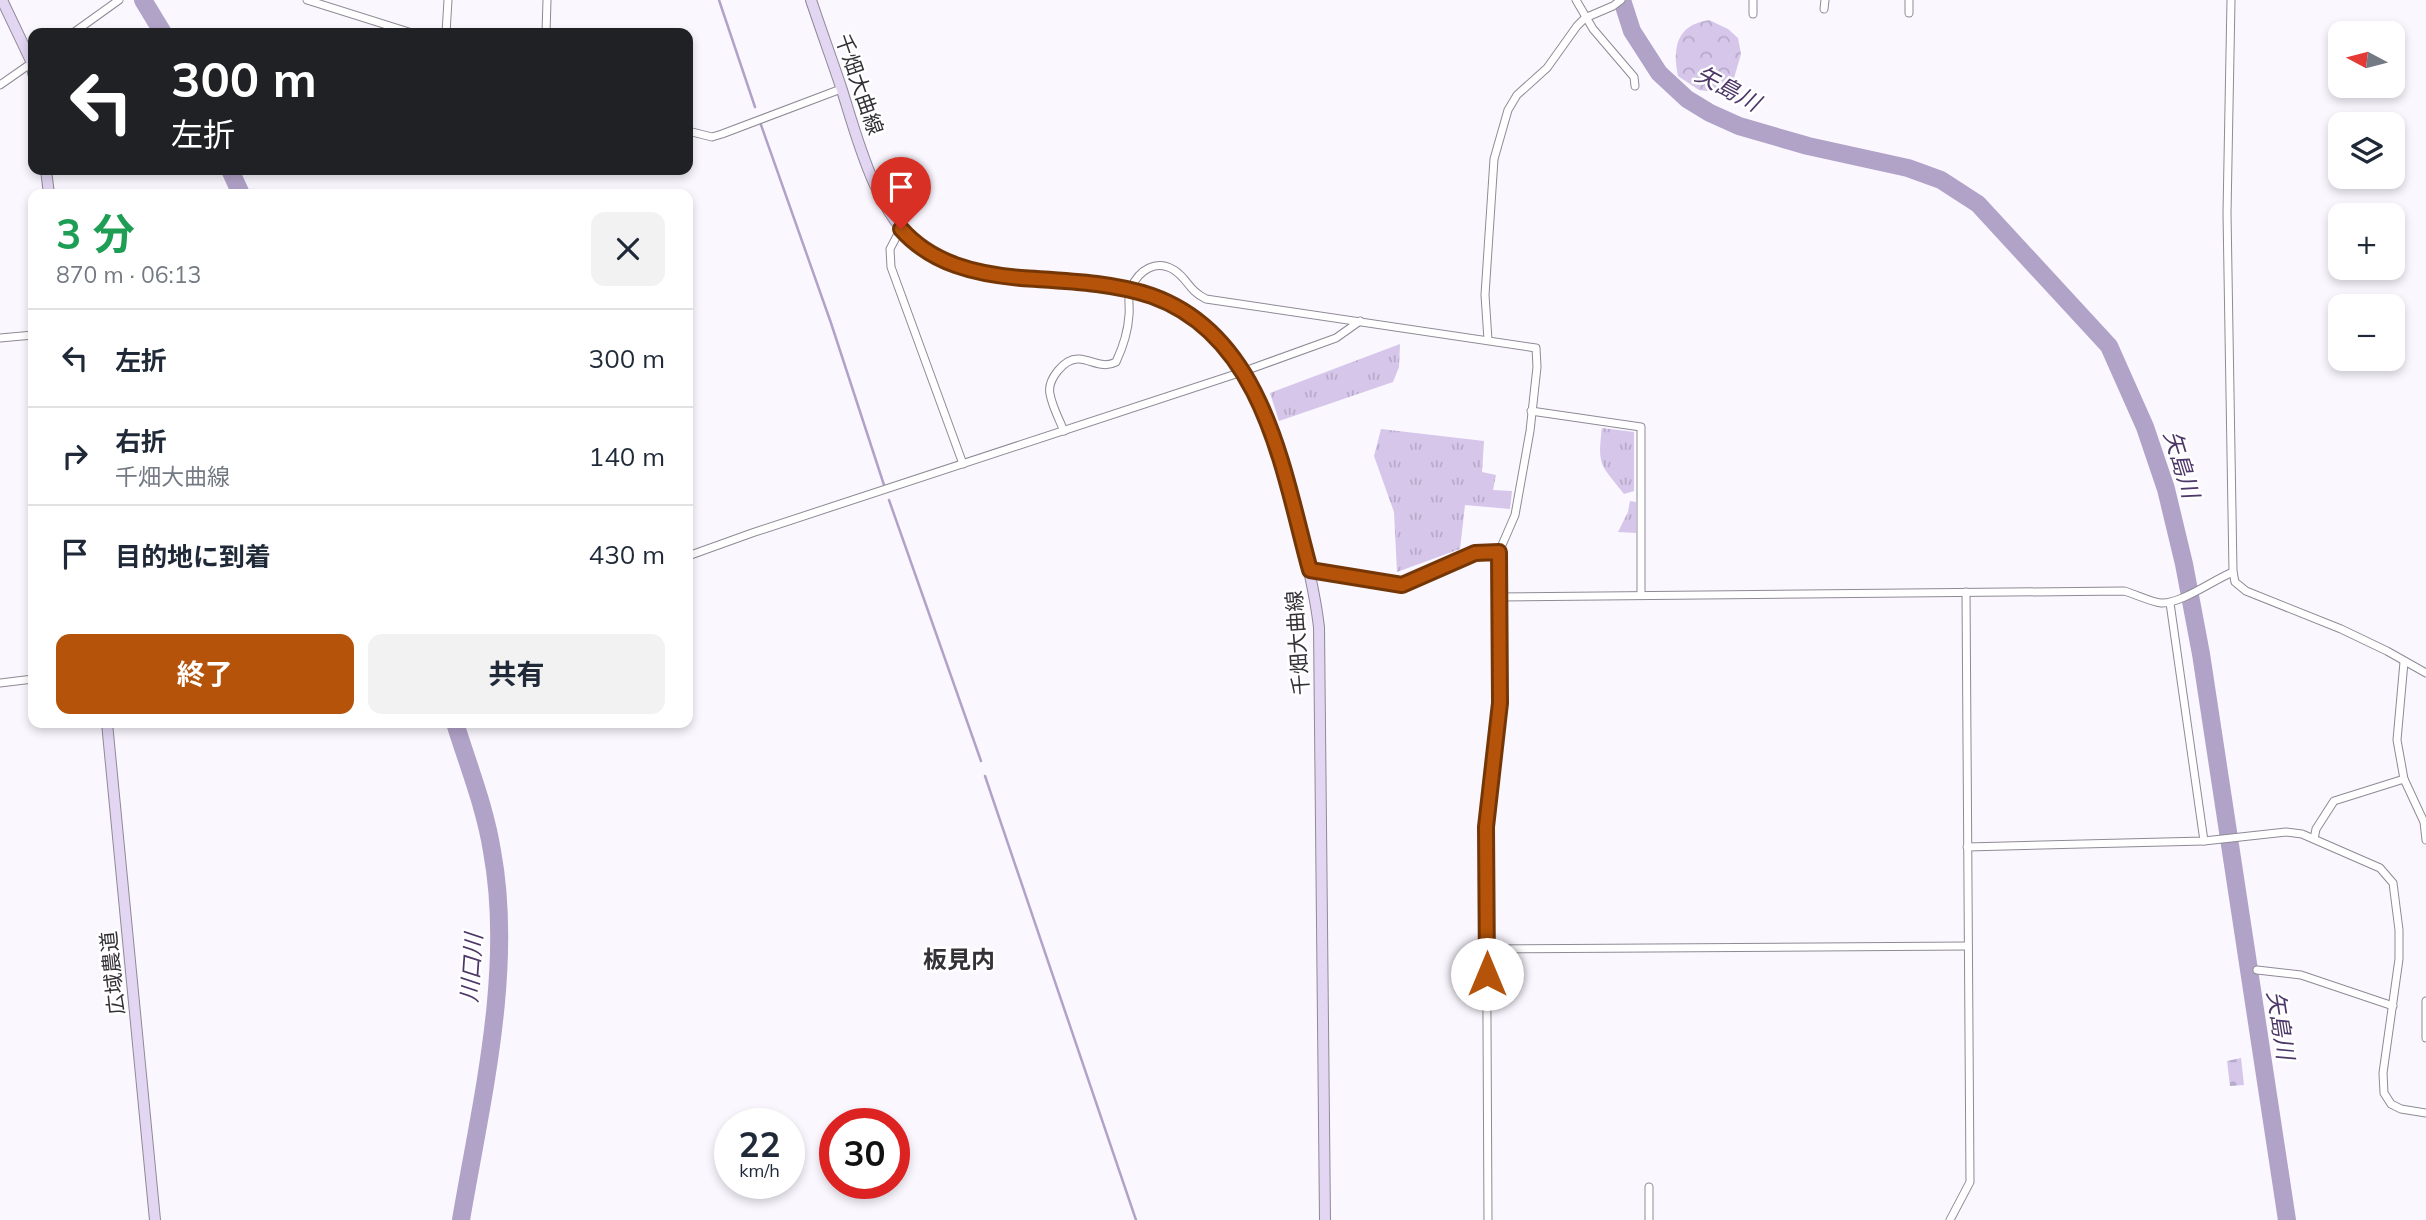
<!DOCTYPE html>
<html lang="ja">
<head>
<meta charset="utf-8">
<style>
  body { margin:0; font-family:Mulish,"Noto Sans JP",sans-serif; background:#f2f2f3; color:#1f2937; height:100vh; display:flex; flex-direction:column; font-size:26px; white-space:nowrap }
  * { box-sizing:border-box; margin:0 }
  p { font-size:23px; color:#747a83 }
  .icon { flex:none; width:38px; height:38px; fill:none; stroke:currentColor; stroke-width:2; stroke-linecap:round; stroke-linejoin:round }
  .map { position:relative; flex:1; overflow:hidden }
  .drawer { position:absolute; left:28px; top:189px; width:665px; height:539px; display:flex; flex-direction:column; background:#fff; border-radius:14px; box-shadow:0 4px 10px #0003 }
  .drawer>* { flex:none }
  .banner { position:absolute; left:28px; top:28px; width:665px; height:147px; border-radius:14px; box-shadow:0 4px 10px #0003; background:#202124; color:#fff; overflow:hidden }
  .needle { width:46px; rotate:277deg }
  .tools { position:absolute; left:2328px; top:21px; display:grid; gap:14px }
  .tools a { display:grid; place-items:center; width:77px; height:77px; border-radius:14px; background:#fff; box-shadow:0 4px 10px #0003; font-size:35px }
  .speed { position:absolute; left:714px; top:1108px; display:flex; gap:14px; font-size:35px; font-weight:700; text-align:center }
  .speed>* { display:grid; place-content:center; width:91px; height:91px; border-radius:50%; background:#fff; box-shadow:0 4px 10px #0003; line-height:1 }
  .speed small { font-size:18px; font-weight:400 }
  .speed .limit { border:10px solid #d22; background:#fff; color:#111 }
  .pin { position:absolute; display:grid; place-items:center; width:60px; height:60px; color:#fff; margin:-72px -30px; border-radius:50% 50% 50% 0; rotate:-45deg; box-shadow:0 0 7px #0007 }
  .pin .icon { rotate:45deg }
  .me { position:absolute; width:77px; margin:-38px; rotate:0deg; stroke-linejoin:round; filter:drop-shadow(0 0 5px #0008) }
  .turn { display:flex; align-items:center; gap:24px; height:147px; padding:0 28px; font-size:32px }
  .turn .icon { width:91px; height:91px; stroke-width:2.5 }
  .turn b { display:block; font-size:49px; line-height:60px }
  .round { display:grid; place-items:center; flex:none; width:74px; height:74px; border-radius:14px; background:#f2f2f3 }
  .headline { display:flex; align-items:center; justify-content:space-between; height:119px; padding:0 28px }
  h1 { font-size:42px; font-weight:700; line-height:52px; color:#1e9e55 }
  .cta { display:flex; gap:14px; margin-top:auto; padding:14px 28px }
  .cta a { flex:1; height:80px; border-radius:14px; background:#b45309; color:#fff; font-size:28px; font-weight:700; line-height:80px; text-align:center }
  .cta a+a { background:#f2f2f3; color:#1f2937 }
  ul { padding:0; list-style:none }
  li { display:flex; align-items:center; gap:21px; height:98px; padding:0 28px; border-top:2px solid #e0e1e3 }
  li div { flex:1 }
  li b { display:block; font-size:26px }
  li em { font-style:normal }
  .map>svg:first-child { display:block }
  .grass { fill:url(#grass-tufts) }
  .forest { fill:url(#forest-crowns) }
  .cemetery { fill:url(#cemetery-stones) }
  .lines { fill:none; stroke-linecap:round; stroke-linejoin:round }
  .stream { stroke:#b1a2c8; stroke-width:2.5 }
  .river { stroke:#b1a2c8; stroke-width:18 }
  .street-casing { stroke:#8f8a95; stroke-width:9 }
  .secondary-casing { stroke:#8f8a95; stroke-width:12 }
  .street { stroke:#fff; stroke-width:7 }
  .secondary { stroke:#e2d6f2; stroke-width:10 }
  .route-casing { stroke:#753606; stroke-width:18 }
  .route { stroke:#b45309; stroke-width:12 }
  .labels { text-anchor:middle; dominant-baseline:central; stroke-width:5; stroke-linejoin:round; paint-order:stroke }
  .street-label { font-size:21px; fill:#343237; stroke:#fff }
  .water-label { font-size:23px; font-style:italic; fill:#4d3668; stroke:#fff }
  .quarter-label { font-size:24px; font-weight:bold; fill:#343237; stroke:#fff }
</style>
</head>
<body>
<div class="map">
<svg width="2426" height="1220" viewBox="0 0 2426 1220">
  <defs>
    <pattern id="grass-tufts" width="24" height="20" patternUnits="userSpaceOnUse" patternTransform="scale(1.75)"><rect width="24" height="20" fill="#d5c6ea"/><path d="M3 7l-1-3M5 7V3M7 7l1-3M15 17l-1-3M17 17v-4M19 17l1-3" fill="none" stroke="#b7abc9"/></pattern>
    <pattern id="forest-crowns" width="20" height="18" patternUnits="userSpaceOnUse" patternTransform="scale(1.75)"><rect width="20" height="18" fill="#d5c6ea"/><path d="M2 6a3 3 0 1 1 6 0M12 15a3 3 0 1 1 6 0" fill="none" stroke="#b7abc9"/></pattern>
    <pattern id="cemetery-stones" width="16" height="16" patternUnits="userSpaceOnUse" patternTransform="scale(1.75)"><rect width="16" height="16" fill="#d5c6ea"/><path d="M2 7V4a2 2 0 0 1 4 0v3zM10 15v-3a2 2 0 0 1 4 0v3z" fill="#b7abc9"/></pattern>
  </defs>
  <rect width="100%" height="100%" fill="#faf7ff"/>
  <g class="grass">
    <path d="M 1400,344 L 1399,367 L 1393,382 L 1279,421 L 1270,393 Z"/>
    <path d="M 1602,428 L 1634,432 L 1634,491 L 1624,494 C 1601,464 1597,467 1602,428 Z"/>
    <path d="M 1381,429 L 1484,441 L 1482,472 L 1496,475 L 1493,490 L 1512,491 L 1510,509 L 1465,505 L 1460,549 L 1397,572 L 1394,512 L 1374,456 Z"/>
    <path d="M 1630,501 L 1636,502 L 1636,533 L 1618,532 L 1628,512 Z"/>
  </g>
  <path class="forest" d="M 1709,20 L 1728,29 L 1738,38 L 1741,54 L 1732,85 L 1722,93 L 1699,90 L 1678,76 C 1672,47 1677,25 1709,20 Z"/>
  <path class="cemetery" d="M 2241,1058 L 2244,1085 L 2230,1086 L 2227,1061 Z"/>
  <g class="lines">
    <g class="stream">
      <path d="M 719,0 L 755,107"/>
      <path d="M 760,122 L 831,323 L 884,485"/>
      <path d="M 889,500 L 981,761"/>
      <path d="M 985,776 L 1136,1220"/>
    </g>
    <g class="river">
      <path d="M 143,0 L 163,33"/>
      <path d="M 1622,0 L 1632,31 L 1659,73 L 1687,99 L 1710,113 L 1739,126 L 1808,146 L 1908,168 L 1941,180 L 1978,204 L 2109,346 L 2145,427 L 2166,489 L 2184,564 L 2201,654 L 2287,1220"/>
      <path d="M 230,170 L 241,194"/>
      <path d="M 455,723 C 468,765 485,807 492,851 C 514,970 481,1102 461,1220"/>
    </g>
    <defs>
      <g id="street">
        <path d="M 307,0 L 412,33"/>
        <path d="M 1576,0 L 1593,29 L 1634,77 L 1635,86"/>
        <path d="M 1909,0 L 1909,13"/>
        <path d="M 2231,0 L 2227,213 L 2233,572 L 2235,582 L 2246,591 L 2341,629 L 2387,651 L 2426,673"/>
        <path d="M 1824,9 L 1825,0"/>
        <path d="M 1753,14 L 1753,0"/>
        <path d="M 73,33 L 119,0"/>
        <path d="M 446,33 L 448,0"/>
        <path d="M 546,33 L 547,0"/>
        <path d="M 0,85 L 33,62"/>
        <path d="M 688,131 L 712,137 L 722,134 L 841,89"/>
        <path d="M 901,228 L 890,249 L 891,267 L 963,464"/>
        <path d="M 0,338 L 33,335"/>
        <path d="M 1488,340 L 1485,295 L 1494,159 L 1508,110 L 1517,95 L 1547,68 L 1577,26 L 1585,18 L 1613,6 L 1621,0"/>
        <path d="M 1531,411 L 1641,427 L 1641,594"/>
        <path d="M 1064,431 C 1059,419 1052,406 1050,394 C 1047,380 1064,358 1079,359 C 1092,360 1103,369 1116,362 C 1123,347 1128,332 1129,315 C 1130,306 1127,295 1131,288 C 1139,270 1156,259 1174,270 C 1188,279 1188,290 1206,299 L 1536,348 L 1537,367 L 1530,431 L 1515,515 L 1499,552 L 1498,571 L 1500,703 L 1486,827 L 1488,1220"/>
        <path d="M 688,556 L 752,533 L 1242,372 L 1336,338 L 1360,321"/>
        <path d="M 1310,570 L 1402,585 L 1475,553 L 1499,552"/>
        <path d="M 1498,597 L 2124,591 C 2135,594 2151,602 2161,603 C 2181,604 2213,580 2233,572"/>
        <path d="M 2170,603 L 2204,841"/>
        <path d="M 2404,662 L 2397,740 L 2404,779 L 2424,822 L 2426,840"/>
        <path d="M 0,683 L 33,679"/>
        <path d="M 2314,839 L 2316,829 L 2334,801 L 2404,779"/>
        <path d="M 1967,847 L 2204,841 L 2286,832 L 2302,834 L 2380,868 L 2393,883 L 2399,930 L 2399,959 L 2383,1073 L 2384,1093 L 2391,1104 L 2401,1109 L 2426,1113"/>
        <path d="M 1487,949 L 1968,946"/>
        <path d="M 2257,970 L 2301,975 L 2393,1006"/>
        <path d="M 2426,1001 L 2426,1038"/>
        <path d="M 1649,1187 L 1649,1220"/>
        <path d="M 1950,1220 L 1970,1182 L 1966,592"/>
      </g>
      <g id="secondary">
        <path d="M 2,0 L 32,63 L 33,73"/>
        <path d="M 811,0 C 821,30 832,60 842,90 C 857,138 876,213 918,245 C 962,280 1022,277 1075,283 C 1114,287 1153,291 1186,313 C 1253,358 1273,435 1293,508 C 1304,547 1314,586 1319,627 L 1325,1220"/>
        <path d="M 46,170 L 49,194"/>
        <path d="M 107,723 L 155,1220"/>
      </g>
    </defs>
    <use href="#street" class="street-casing"/>
    <use href="#secondary" class="secondary-casing"/>
    <use href="#street" class="street"/>
    <use href="#secondary" class="secondary"/>
  </g>
  <g class="lines">
    <defs>
      <path id="route" d="M 901,229 C 932,264 976,274 1021,278 C 1064,281 1111,282 1152,296 C 1264,336 1283,471 1310,570 L 1402,585 L 1475,553 L 1499,552 L 1500,703 L 1486,827 L 1487,974"/>
    </defs>
    <use href="#route" class="route-casing"/>
    <use href="#route" class="route"/>
  </g>
  <g class="labels">
    <g class="street-label">
      <text transform="translate(860 84) rotate(71)">千畑大曲線</text>
      <text transform="translate(1297 643) rotate(-94)">千畑大曲線</text>
      <text transform="translate(112 973) rotate(-96)">広域農道</text>
    </g>
    <g class="water-label">
      <text transform="translate(1728 88) rotate(28)">矢島川</text>
      <text transform="translate(2182 464) rotate(73)">矢島川</text>
      <text transform="translate(471 968) rotate(-86)">川口川</text>
      <text transform="translate(2281 1025) rotate(81)">矢島川</text>
    </g>
    <g class="quarter-label">
      <text x="959" y="959">板見内</text>
    </g>
  </g>
</svg>
<div class="tools">
<a><svg class="needle" viewBox="-14 -14 28 28"><path d="M0-13l5 13h-10z" fill="#e53935"/><path d="M0 13l5-13h-10z" fill="#747a83"/></svg></a>
<a><svg class="icon" aria-label="layers" viewBox="0 0 24 24"><path d="M12 4l9 5-9 5-9-5zM3 14l9 5 9-5"/></svg></a>
<a>+</a>
<a>−</a>
</div>
<div class="speed"><div>22<small>km/h</small></div><div class="limit">30</div></div>
<div class="pin" style="left:901px;top:229px;background:#d93025"><svg class="icon" aria-label="arrive" viewBox="0 0 24 24"><path d="M6 21V4h12l-3 4 3 4H6"/></svg></div>
<svg class="me" style="left:1487px;top:974px" viewBox="-20 -20 40 40"><circle r="19" fill="#fff"/><path d="M0-13L10 11 0 6-10 11z" fill="#b45309"/></svg>
<div class="banner">
<div class="turn"><svg class="icon" aria-label="left" viewBox="0 0 24 24"><path d="M17 20v-9H6M10 6l-5 5 5 5"/></svg><div><b>300 m</b>左折</div></div>
</div>
<section class="drawer">
<div class="headline"><div><h1>3 分</h1><p>870 m · 06:13</p></div><a class="round"><svg class="icon" aria-label="close" viewBox="0 0 24 24"><path d="M6 6l12 12M18 6L6 18"/></svg></a></div>
<ul>
<li><svg class="icon" aria-label="left" viewBox="0 0 24 24"><path d="M17 20v-9H6M10 6l-5 5 5 5"/></svg><div><b>左折</b></div><em>300 m</em></li>
<li><svg class="icon" aria-label="right" viewBox="0 0 24 24"><path d="M7 20v-9h11M14 6l5 5-5 5"/></svg><div><b>右折</b><p>千畑大曲線</p></div><em>140 m</em></li>
<li><svg class="icon" aria-label="arrive" viewBox="0 0 24 24"><path d="M6 21V4h12l-3 4 3 4H6"/></svg><div><b>目的地に到着</b></div><em>430 m</em></li>
</ul>
<div class="cta"><a>終了</a><a>共有</a></div>
</section>
</div>
</body>
</html>
